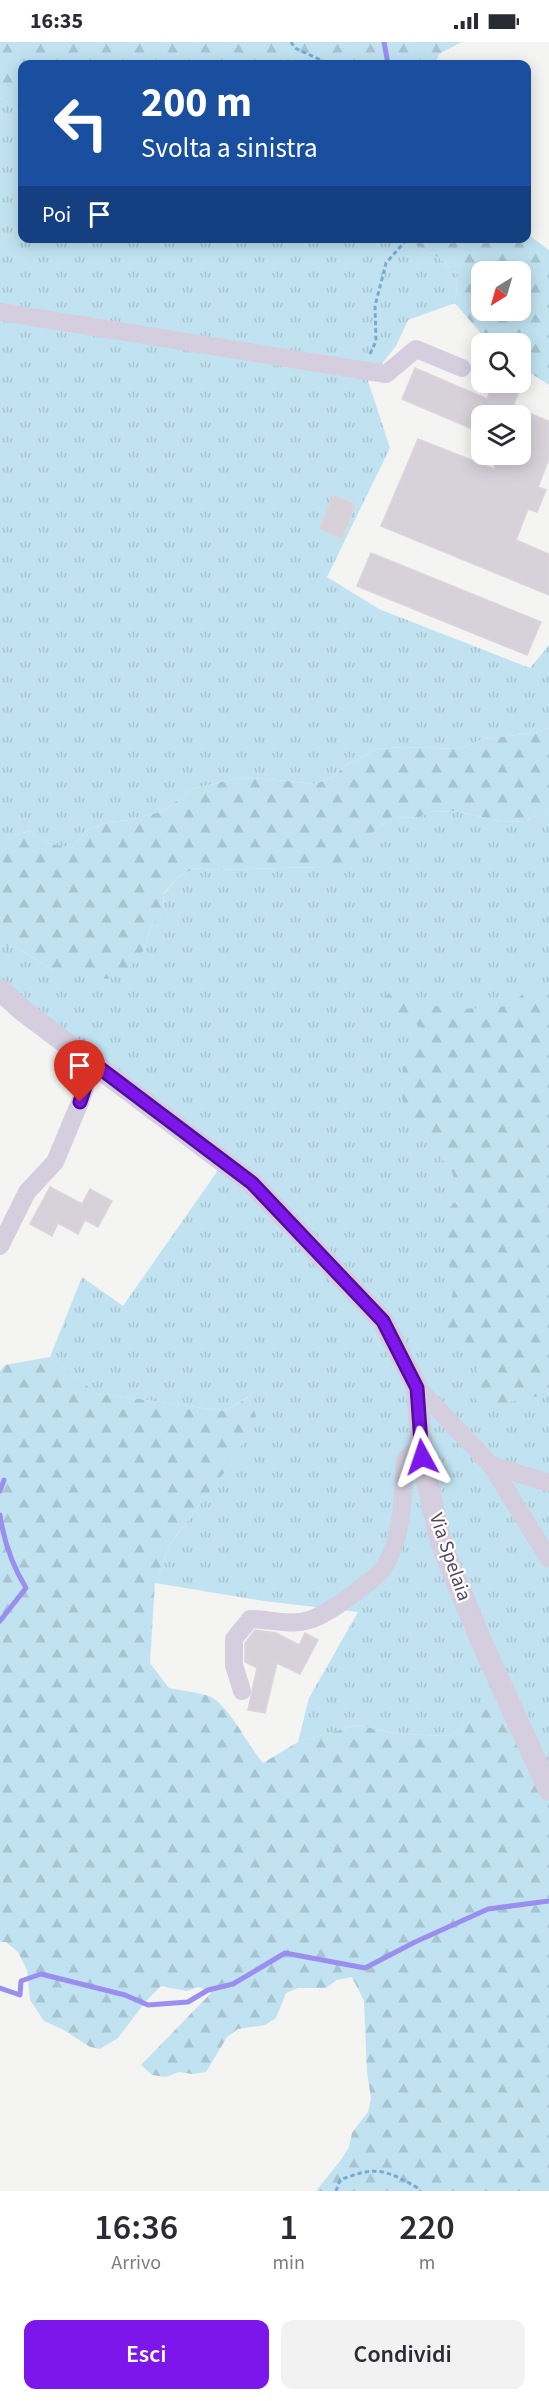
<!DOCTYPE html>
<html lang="it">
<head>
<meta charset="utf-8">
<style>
  body { margin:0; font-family:"Source Sans 3",sans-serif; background:#f2f2f3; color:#2b2b33; height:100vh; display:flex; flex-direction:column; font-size:22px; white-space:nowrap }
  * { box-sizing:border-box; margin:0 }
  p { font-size:20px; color:#7c7c81 }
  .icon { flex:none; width:33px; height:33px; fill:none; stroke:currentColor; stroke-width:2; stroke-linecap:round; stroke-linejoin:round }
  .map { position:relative; height:2149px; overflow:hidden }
  .details { display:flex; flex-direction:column; background:#fff; flex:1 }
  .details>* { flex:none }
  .hud { position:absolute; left:18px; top:18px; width:513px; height:183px; border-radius:12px; box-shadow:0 3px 15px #0003; background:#1a4fa0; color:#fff; overflow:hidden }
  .needle { width:39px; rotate:217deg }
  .buttons { position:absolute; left:471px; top:219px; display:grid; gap:12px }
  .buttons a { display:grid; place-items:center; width:60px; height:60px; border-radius:12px; background:#fff; box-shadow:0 3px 15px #0003; font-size:30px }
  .pin { position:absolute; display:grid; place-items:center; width:51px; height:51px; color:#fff; margin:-62px -26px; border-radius:50% 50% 50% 0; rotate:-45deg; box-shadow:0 0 6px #0007 }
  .pin .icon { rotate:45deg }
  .me { position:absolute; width:66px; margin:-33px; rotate:355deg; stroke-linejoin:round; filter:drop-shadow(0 0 4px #0008) }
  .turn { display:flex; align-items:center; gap:21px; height:126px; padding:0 24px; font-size:27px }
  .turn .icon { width:78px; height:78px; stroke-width:2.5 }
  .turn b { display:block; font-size:42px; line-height:51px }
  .then { display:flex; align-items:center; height:57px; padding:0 24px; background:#0003; gap:12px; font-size:22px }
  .eta { display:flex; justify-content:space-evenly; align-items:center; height:102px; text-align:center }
  .eta b { font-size:36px; font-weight:600; line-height:42px }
  .cta { display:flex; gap:12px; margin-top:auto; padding:12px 24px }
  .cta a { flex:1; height:69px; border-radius:12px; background:#7c16ea; color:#fff; font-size:24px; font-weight:600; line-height:69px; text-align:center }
  .cta a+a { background:#f2f2f3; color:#2b2b33 }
  .status { display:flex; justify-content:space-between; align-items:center; height:42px; padding:0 30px; background:#fff; direction:ltr }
  .status svg { height:16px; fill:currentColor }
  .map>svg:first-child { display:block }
  .grass { fill:url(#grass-tufts) }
  .forest { fill:url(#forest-firs); fill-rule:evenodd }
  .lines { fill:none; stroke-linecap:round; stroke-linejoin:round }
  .stream { stroke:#9a8eef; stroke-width:5 }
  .building { fill:#d7d1d9; stroke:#dbd6dd; stroke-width:1.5 }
  .path { stroke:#78abd1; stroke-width:3; stroke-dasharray:4.5 3; stroke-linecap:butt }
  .minor { stroke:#d5cedf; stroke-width:18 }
  .tertiary { stroke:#d5cedf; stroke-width:22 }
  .route-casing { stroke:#510e98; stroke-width:15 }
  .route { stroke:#7c16ea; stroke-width:10 }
  .labels { text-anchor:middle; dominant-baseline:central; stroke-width:4.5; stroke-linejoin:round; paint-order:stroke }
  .street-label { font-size:20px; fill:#524960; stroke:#fff }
</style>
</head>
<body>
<div class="status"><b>16:35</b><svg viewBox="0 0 49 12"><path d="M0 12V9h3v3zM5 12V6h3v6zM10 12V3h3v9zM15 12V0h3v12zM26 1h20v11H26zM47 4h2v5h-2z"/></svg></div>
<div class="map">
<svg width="549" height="2149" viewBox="0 0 549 2149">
  <defs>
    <pattern id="grass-tufts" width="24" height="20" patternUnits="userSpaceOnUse" patternTransform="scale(1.5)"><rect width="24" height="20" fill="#c1e3f1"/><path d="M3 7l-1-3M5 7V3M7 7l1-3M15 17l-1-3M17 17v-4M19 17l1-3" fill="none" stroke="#a8c4d1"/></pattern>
    <pattern id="forest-firs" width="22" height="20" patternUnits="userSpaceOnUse" patternTransform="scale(1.5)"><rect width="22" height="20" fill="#c1e3f1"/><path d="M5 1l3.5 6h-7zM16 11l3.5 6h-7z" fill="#a8c4d1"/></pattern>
  </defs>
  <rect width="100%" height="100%" fill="#f4f4f2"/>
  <g class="grass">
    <path d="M 0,55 L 22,72 L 22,196 L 404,197 L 438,215 L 458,232 L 455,261 L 408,278 L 396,304 L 368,339 L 390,406 L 327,535 L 379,567 L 530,626 L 549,603 L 549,686 L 532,691 L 483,697 L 459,707 L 406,705 L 377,707 L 347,723 L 331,736 L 315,742 L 268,737 L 238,736 L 192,747 L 163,769 L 130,778 L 108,780 L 87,788 L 71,806 L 48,801 L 30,789 L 13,793 L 0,793 Z"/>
    <path d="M 549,766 L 549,1749 L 503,1653 L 451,1694 L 398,1692 L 357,1683 L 298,1700 L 309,1656 L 358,1570 L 264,1559 L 155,1541 L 170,1502 L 236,1415 L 248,1355 L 225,1369 L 95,1351 L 50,1315 L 82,1235 L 123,1264 L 221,1124 L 0,949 L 0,903 L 16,905 L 54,929 L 144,908 L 151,885 L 163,868 L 164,852 L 178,835 L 195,826 L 214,828 L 317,825 L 340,828 L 376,787 L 393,776 L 419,775 L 431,770 L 454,769 L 500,779 L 524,780 Z"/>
  </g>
  <g class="forest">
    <path d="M 0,0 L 462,0 L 439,12 L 435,22 L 22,22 L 22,72 L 0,55 Z"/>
    <path d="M 527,192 L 549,208 L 549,343 L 521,325 L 520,302 L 489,301 L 455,261 L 458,232 L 438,215 L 404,197 L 526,196 ZM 482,230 L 520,230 L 520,268 L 482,268 Z"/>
    <path d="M 549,686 L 549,766 L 524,780 L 500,779 L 454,769 L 431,770 L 419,775 L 393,776 L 376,787 L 340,829 L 317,825 L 214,828 L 195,826 L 178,835 L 164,851 L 163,868 L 151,885 L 144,908 L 126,930 L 107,937 L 54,929 L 16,905 L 0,903 L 0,793 L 13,793 L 30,789 L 48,801 L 71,806 L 87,788 L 108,780 L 130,778 L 163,769 L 192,747 L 238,736 L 268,737 L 315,742 L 331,736 L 347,723 L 377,707 L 406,705 L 459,707 L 483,697 L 532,691 Z"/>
    <path d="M 549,945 L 549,1352 L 489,1364 L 477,1360 L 471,1347 C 475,1333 482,1324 481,1309 L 455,1301 L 444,1291 C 443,1272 456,1253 454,1237 C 453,1232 450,1227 448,1222 L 453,1215 L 448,1197 L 446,1169 L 456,1160 L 463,1148 C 449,1116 405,1087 402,1053 C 401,1040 404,1024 407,1011 L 417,1002 L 423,990 L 415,979 L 388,972 L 381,960 L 390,950 C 407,950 414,957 429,962 C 448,968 479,967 499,965 C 516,963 520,950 535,946 C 539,945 545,946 549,945 Z"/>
    <path d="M 50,1315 L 96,1351 L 225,1369 L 249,1355 L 256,1374 L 236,1415 L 170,1502 L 155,1541 L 150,1621 L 169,1646 C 182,1649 199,1650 211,1655 C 230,1665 248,1704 263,1721 L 298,1700 L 357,1683 L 398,1692 L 451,1694 L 503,1652 L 549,1749 L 549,2149 L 316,2149 L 341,2118 L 349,2105 L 352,2091 L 368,2070 L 371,2057 L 367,2030 L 364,1959 L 352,1935 L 337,1938 L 326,1946 L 298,1946 L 286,1951 L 276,1976 L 265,1983 L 238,1987 L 227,1995 L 206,2030 L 192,2032 L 179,2030 L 166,2035 L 152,2033 L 141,2023 L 211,1951 L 199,1945 L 186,1949 L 161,1944 L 146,1959 L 118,1996 L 100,2007 L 90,2005 L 64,1988 L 44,1979 L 30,1958 L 27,1928 L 18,1910 L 6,1900 L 0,1900 L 0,1329 L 5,1323 Z"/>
  </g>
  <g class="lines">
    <g class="stream">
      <path d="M 384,0 L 388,22"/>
      <path d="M 0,1449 L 4,1438"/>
      <path d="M 0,1473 C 4,1501 12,1523 26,1546 L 0,1579"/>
      <path d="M 0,1946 L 20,1953 L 21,1939 L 41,1932 L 125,1953 L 148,1963 L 188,1960 L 208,1948 L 233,1942 L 285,1911 L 365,1926 L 415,1900 L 488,1867 L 549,1859"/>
    </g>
  </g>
  <g class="building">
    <path d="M 415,326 L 487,357 L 494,340 L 523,340 L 509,374 L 482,374 L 482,391 L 402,357 Z"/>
    <path d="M 520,368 L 549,379 L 549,417 L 538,445 L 546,448 L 537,470 L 528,467 L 516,498 L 549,512 L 549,553 L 381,484 L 418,397 L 494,427 L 499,412 L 520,412 Z"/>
    <path d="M 333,453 L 356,462 L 342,497 L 319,487 Z"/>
    <path d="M 371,511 L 541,580 L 527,613 L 357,544 Z"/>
    <path d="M 50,1145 L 82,1162 L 90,1147 L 112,1159 L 98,1185 L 85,1178 L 78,1192 L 58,1181 L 52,1194 L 30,1182 Z"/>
    <path d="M 255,1588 L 276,1591 L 299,1603 L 305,1591 L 318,1598 L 300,1632 L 277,1621 L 265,1671 L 248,1668 L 257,1626 L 245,1620 L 245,1601 Z"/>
  </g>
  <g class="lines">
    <g class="path">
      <path d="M 291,0 L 295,6 L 329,22"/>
      <path d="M 370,312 L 376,299 L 375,264 L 386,221 L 408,196"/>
      <path d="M 336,2149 L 340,2138 C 375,2124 385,2127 418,2146 L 419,2149"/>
    </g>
    <g class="minor">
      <path d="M 0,270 L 386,332 L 416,307 L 462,326"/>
      <path d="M 0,1204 L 27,1150 L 55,1120 L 80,1060 L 93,1021"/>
      <path d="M 417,1345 L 491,1423 L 549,1441"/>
      <path d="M 491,1423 L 549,1517"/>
      <path d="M 242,1649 L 234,1623 L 234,1597 L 250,1577 C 269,1577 290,1584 309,1578 C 325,1573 343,1560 356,1550 C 364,1543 374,1537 381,1529 C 403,1502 403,1451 405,1418 L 421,1402"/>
    </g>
    <path class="tertiary" d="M 0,948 L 22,968 L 252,1141 L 383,1279 L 417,1345 L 422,1415 L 439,1493 L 447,1516 L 482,1601 L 549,1748"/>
  </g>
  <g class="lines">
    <defs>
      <path id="route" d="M 80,1060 L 93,1021 L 252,1141 L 383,1279 L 417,1346 L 422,1415"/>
    </defs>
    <use href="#route" class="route-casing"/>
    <use href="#route" class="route"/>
  </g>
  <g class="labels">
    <g class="street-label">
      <text transform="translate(450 1515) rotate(71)">Via Spelaia</text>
    </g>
  </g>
</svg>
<div class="buttons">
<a><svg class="needle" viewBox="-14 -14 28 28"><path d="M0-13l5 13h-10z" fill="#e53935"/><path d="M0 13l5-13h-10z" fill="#7c7c81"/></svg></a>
<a><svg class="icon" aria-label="search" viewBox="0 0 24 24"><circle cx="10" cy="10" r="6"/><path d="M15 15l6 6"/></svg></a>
<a><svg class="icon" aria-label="layers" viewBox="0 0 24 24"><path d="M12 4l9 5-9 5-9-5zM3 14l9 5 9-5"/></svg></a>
</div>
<div class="pin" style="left:80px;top:1060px;background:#d93025"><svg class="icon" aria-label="arrive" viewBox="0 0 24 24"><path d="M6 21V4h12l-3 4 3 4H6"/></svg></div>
<svg class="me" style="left:422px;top:1415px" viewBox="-20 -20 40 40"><path d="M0-17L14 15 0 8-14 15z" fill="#7c16ea" stroke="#fff" stroke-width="4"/></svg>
<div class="hud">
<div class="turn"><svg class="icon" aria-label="left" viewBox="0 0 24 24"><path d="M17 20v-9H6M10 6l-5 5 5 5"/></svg><div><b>200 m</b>Svolta a sinistra</div></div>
<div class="then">Poi<svg class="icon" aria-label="arrive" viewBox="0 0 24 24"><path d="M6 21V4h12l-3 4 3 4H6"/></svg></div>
</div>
</div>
<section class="details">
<div class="eta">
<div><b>16:36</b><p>Arrivo</p></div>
<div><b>1</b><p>min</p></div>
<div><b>220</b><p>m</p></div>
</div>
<div class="cta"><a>Esci</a><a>Condividi</a></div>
</section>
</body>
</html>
